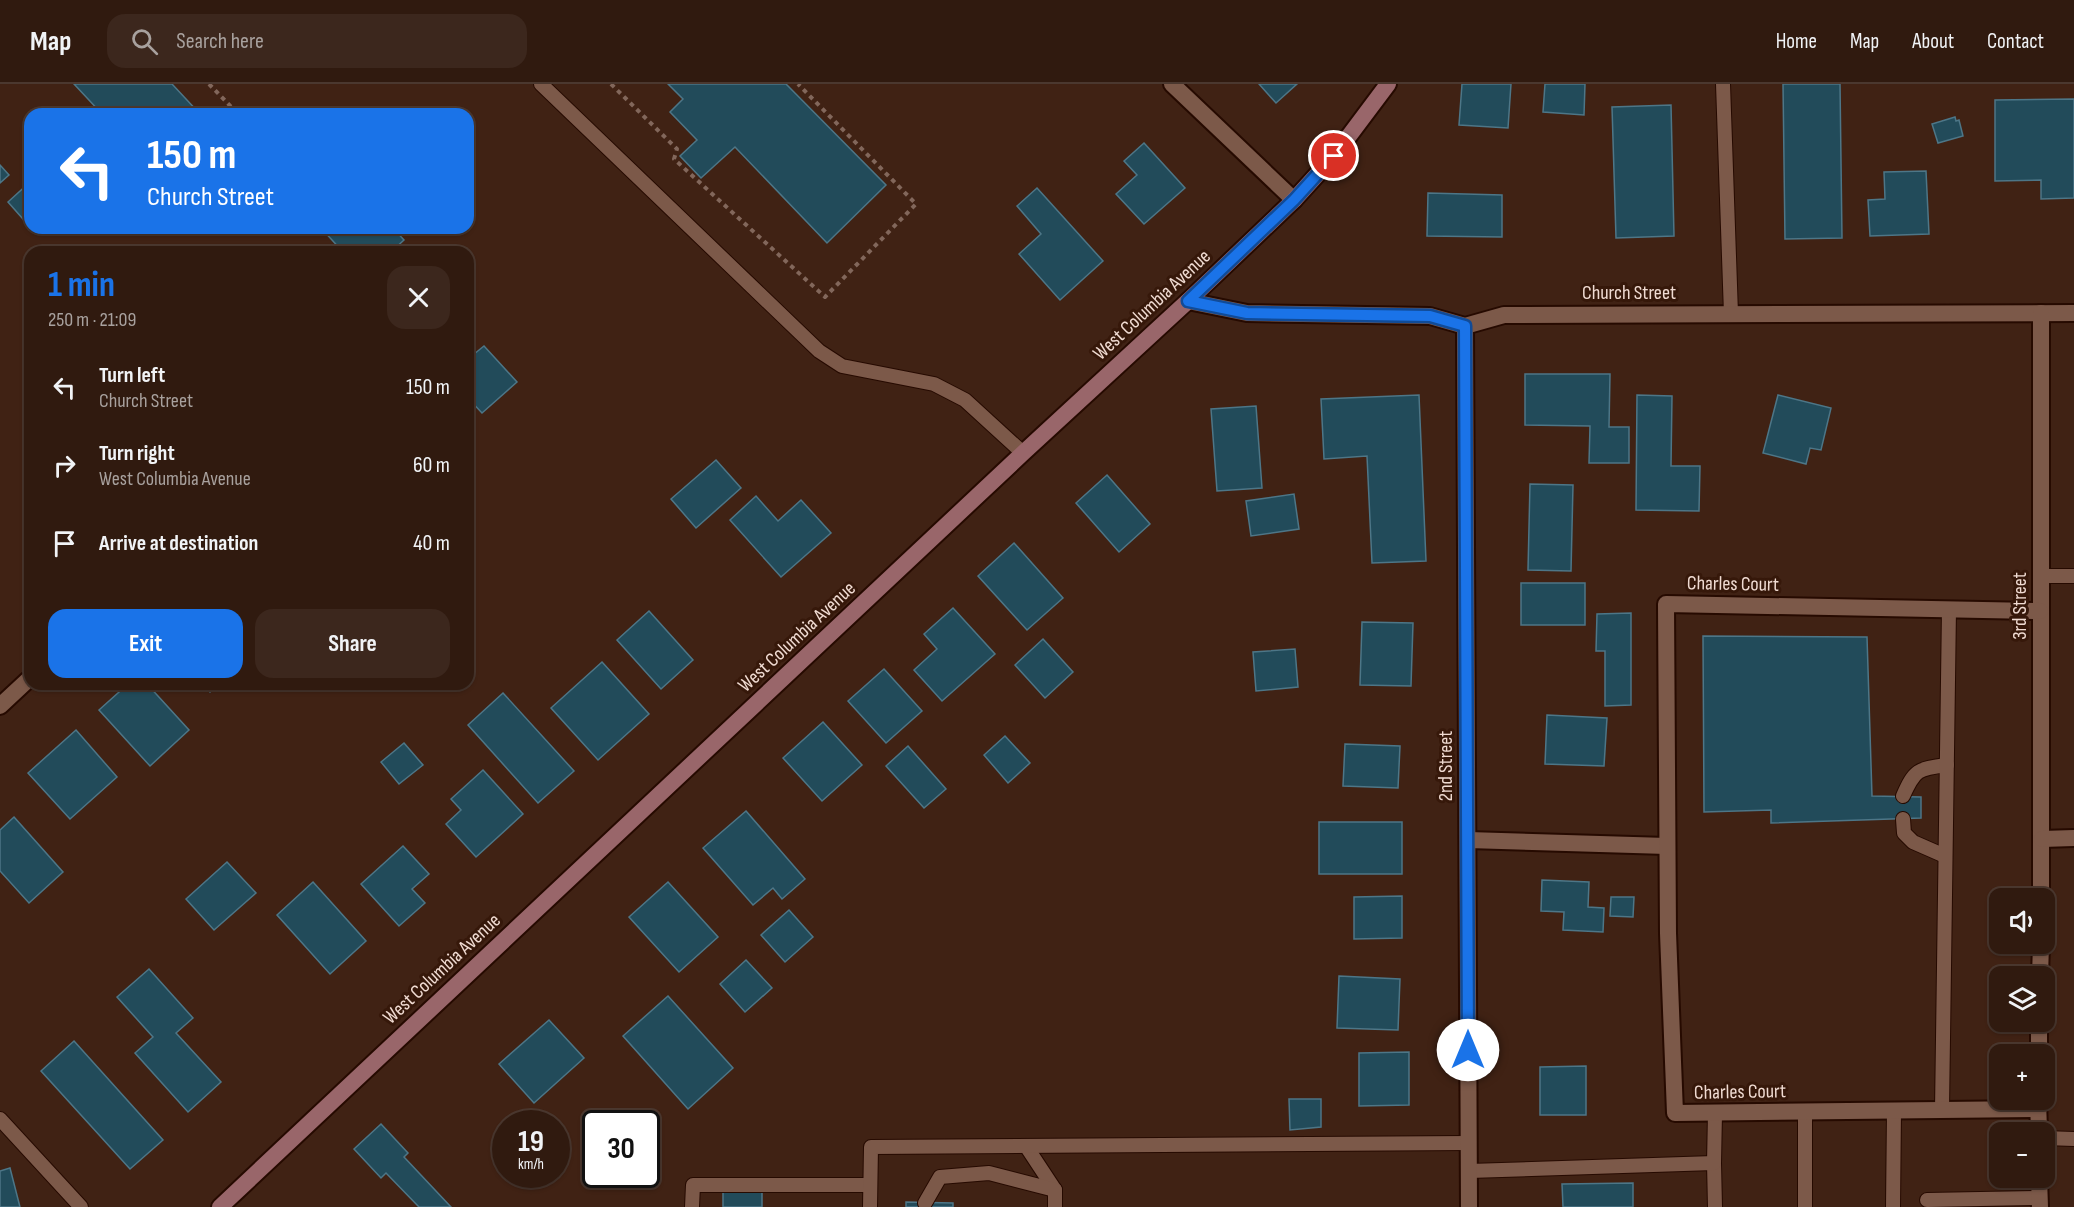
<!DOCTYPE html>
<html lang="en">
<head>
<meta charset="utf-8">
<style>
  body { margin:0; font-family:"Sofia Sans Condensed",sans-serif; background:#3c271d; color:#f1f3f6; height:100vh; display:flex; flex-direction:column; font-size:22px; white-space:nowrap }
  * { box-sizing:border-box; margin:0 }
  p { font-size:20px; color:#a8a19e }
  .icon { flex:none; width:33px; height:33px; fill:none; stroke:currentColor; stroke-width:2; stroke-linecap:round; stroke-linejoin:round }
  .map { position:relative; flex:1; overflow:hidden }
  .details { position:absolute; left:24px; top:162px; width:450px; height:444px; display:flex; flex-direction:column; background:#301a0f; border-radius:18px; box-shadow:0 2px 4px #0004,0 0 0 2px #4b382f }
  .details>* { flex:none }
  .banner { position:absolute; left:24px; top:24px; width:450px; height:126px; border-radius:18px; box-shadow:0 2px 4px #0004,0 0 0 2px #4b382f; background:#1a73e8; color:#fff; overflow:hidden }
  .fabs { position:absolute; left:1989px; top:804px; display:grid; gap:12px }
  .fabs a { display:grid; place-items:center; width:66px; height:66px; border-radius:12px; background:#301a0f; box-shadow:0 2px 4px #0004,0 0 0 2px #4b382f; font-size:30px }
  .speed { position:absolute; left:492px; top:1026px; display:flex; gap:12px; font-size:30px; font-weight:700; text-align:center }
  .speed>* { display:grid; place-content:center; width:78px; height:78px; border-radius:50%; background:#301a0f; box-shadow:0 2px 4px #0004,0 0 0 2px #4b382f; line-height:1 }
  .speed small { font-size:15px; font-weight:400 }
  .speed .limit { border:3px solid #111; border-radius:9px; background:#fff; color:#111 }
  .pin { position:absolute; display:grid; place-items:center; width:51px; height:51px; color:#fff; margin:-26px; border:3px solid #fff; border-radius:50%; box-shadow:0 2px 6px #0007 }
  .me { position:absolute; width:66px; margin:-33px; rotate:0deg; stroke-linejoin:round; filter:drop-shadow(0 0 4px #0008) }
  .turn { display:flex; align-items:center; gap:21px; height:126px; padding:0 24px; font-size:27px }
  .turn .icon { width:78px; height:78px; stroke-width:2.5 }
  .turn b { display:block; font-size:42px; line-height:51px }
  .round { display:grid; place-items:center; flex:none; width:63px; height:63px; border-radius:18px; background:#3c271d }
  .headline { display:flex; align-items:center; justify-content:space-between; height:102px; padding:0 24px }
  h1 { font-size:36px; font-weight:700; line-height:45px; color:#1a73e8 }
  .button { display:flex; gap:12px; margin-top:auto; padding:12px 24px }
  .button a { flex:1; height:69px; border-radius:18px; background:#1a73e8; color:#fff; font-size:24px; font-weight:700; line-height:69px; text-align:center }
  .button a+a { background:#3c271d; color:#f1f3f6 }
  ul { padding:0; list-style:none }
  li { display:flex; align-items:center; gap:18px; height:78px; padding:0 24px }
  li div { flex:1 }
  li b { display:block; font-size:22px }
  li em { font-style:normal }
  header { display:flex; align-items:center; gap:36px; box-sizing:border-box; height:84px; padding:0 30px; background:#301a0f; border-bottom:2px solid #4b382f }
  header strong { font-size:28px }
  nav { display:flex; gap:33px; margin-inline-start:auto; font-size:21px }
  .search { width:420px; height:54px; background:#3c271d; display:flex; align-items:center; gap:15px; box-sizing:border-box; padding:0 21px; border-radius:18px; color:#a8a19e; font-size:22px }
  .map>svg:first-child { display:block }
  .building { fill:#224b5a; stroke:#4d7687; stroke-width:1.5 }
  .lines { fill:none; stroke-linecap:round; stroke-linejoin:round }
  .service-casing { stroke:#260a00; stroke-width:16 }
  .minor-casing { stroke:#260a00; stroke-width:20 }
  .secondary-casing { stroke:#260a00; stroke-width:20 }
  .path { stroke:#82675b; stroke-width:4; stroke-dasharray:4.5 4.5; stroke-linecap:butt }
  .service { stroke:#7c5949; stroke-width:14 }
  .minor { stroke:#7c5949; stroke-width:16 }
  .secondary { stroke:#99666a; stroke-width:16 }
  .route-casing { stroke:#114b97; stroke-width:15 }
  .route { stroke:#1a73e8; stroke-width:10 }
  .labels { text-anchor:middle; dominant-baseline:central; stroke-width:6; stroke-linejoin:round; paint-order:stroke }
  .street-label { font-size:20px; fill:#f0dbd2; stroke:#36180a }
</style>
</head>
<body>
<header>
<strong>Map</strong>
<div class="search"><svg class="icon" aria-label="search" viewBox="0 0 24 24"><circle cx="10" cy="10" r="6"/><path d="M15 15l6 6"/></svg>Search here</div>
<nav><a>Home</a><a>Map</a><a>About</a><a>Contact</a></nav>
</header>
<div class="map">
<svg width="2074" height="1123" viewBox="0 0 2074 1123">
  <rect width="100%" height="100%" fill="#402214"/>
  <g class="building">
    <path d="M 74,0 L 172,0 L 200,30 L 102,30 Z"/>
    <path d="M 668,0 L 786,0 L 886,101 L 827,159 L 735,63 L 701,94 L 680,72 L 697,56 L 670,28 L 683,15 Z"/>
    <path d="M 1259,0 L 1297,0 L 1276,19 Z"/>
    <path d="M 1462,0 L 1511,0 L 1508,44 L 1459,41 Z"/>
    <path d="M 1545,0 L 1585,0 L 1584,31 L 1543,28 Z"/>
    <path d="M 1783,0 L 1840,0 L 1842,154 L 1785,155 Z"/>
    <path d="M 2074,15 L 2074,114 L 2041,115 L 2041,96 L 1995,97 L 1995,16 Z"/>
    <path d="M 1671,21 L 1674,152 L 1616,154 L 1612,23 Z"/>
    <path d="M 1955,33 L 1956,37 L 1959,36 L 1963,52 L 1938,59 L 1932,40 Z"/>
    <path d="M 1144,59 L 1185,104 L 1144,140 L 1116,110 L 1137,91 L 1124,77 Z"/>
    <path d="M 0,81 L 9,91 L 0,99 Z"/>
    <path d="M 1926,87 L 1929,150 L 1870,152 L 1868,116 L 1885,115 L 1884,88 Z"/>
    <path d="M 30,98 L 30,143 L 8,118 Z"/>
    <path d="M 1037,104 L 1103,177 L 1060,216 L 1019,170 L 1041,150 L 1017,122 Z"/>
    <path d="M 1428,109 L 1502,111 L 1502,153 L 1427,152 Z"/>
    <path d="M 321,144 L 393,144 L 404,156 L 391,168 L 343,168 Z"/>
    <path d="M 484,262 L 517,298 L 482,329 L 468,314 L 468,275 Z"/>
    <path d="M 1525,290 L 1610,290 L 1609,343 L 1629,343 L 1629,379 L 1589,379 L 1590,342 L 1525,341 Z"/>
    <path d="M 1419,311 L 1426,477 L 1372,479 L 1367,372 L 1324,375 L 1321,315 Z"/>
    <path d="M 1637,311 L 1672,312 L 1671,382 L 1700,382 L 1699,427 L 1636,426 Z"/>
    <path d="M 1778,311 L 1831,324 L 1821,366 L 1810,364 L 1806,380 L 1763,369 Z"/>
    <path d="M 1256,322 L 1262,404 L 1217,407 L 1211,325 Z"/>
    <path d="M 716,376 L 741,404 L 696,444 L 671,415 Z"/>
    <path d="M 1107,391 L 1150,440 L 1119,468 L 1076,419 Z"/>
    <path d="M 1530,400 L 1573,401 L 1571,487 L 1528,486 Z"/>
    <path d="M 1294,410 L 1299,445 L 1251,452 L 1246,417 Z"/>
    <path d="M 756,412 L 778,437 L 801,416 L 831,449 L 781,493 L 730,436 Z"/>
    <path d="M 1014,459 L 1063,514 L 1027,546 L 978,492 Z"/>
    <rect x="1521" y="499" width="64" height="42"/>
    <path d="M 953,524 L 995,570 L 942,617 L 914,586 L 937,565 L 924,550 Z"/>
    <path d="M 649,527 L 693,576 L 661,605 L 617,556 Z"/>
    <path d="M 1631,529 L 1631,621 L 1605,622 L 1605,567 L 1596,567 L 1597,530 Z"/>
    <path d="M 1362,538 L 1413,539 L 1411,602 L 1360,601 Z"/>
    <path d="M 1703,552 L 1867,553 L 1872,712 L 1921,713 L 1921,734 L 1771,739 L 1771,726 L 1704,728 Z"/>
    <path d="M 1043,555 L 1073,588 L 1045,614 L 1015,581 Z"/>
    <path d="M 1295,565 L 1298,603 L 1256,607 L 1253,568 Z"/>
    <path d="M 602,578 L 649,630 L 598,676 L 551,624 Z"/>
    <path d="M 884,585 L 922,627 L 886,659 L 848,617 Z"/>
    <path d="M 128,600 L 147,600 L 189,646 L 150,682 L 99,626 Z"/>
    <path d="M 203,600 L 219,600 L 210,608 Z"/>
    <path d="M 503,609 L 574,687 L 538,719 L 468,641 Z"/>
    <path d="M 1547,631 L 1607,634 L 1604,682 L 1545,680 Z"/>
    <path d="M 823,638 L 862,681 L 822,717 L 783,674 Z"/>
    <path d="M 76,646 L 117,693 L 70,735 L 28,689 Z"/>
    <path d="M 1005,652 L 1030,679 L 1008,699 L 984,671 Z"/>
    <path d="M 404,659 L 423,681 L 399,700 L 381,678 Z"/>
    <path d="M 1345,660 L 1400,662 L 1398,704 L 1343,702 Z"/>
    <path d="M 908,662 L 946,705 L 924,724 L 886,682 Z"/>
    <path d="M 483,686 L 523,730 L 476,773 L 446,740 L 461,726 L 451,715 Z"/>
    <path d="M 746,727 L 805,795 L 782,815 L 773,804 L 753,821 L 703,764 Z"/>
    <path d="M 14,733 L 63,788 L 29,819 L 0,787 L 0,746 Z"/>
    <rect x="1319" y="738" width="83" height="52"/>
    <path d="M 403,762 L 429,790 L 412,805 L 425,819 L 399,842 L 361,800 Z"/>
    <path d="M 227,778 L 256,809 L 214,846 L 186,815 Z"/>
    <path d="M 1542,796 L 1589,798 L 1588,823 L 1604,824 L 1603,848 L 1563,846 L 1564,828 L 1541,827 Z"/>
    <path d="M 313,798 L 366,857 L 330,890 L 277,831 Z"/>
    <path d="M 668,798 L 718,853 L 679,888 L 629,833 Z"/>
    <path d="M 1402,812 L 1402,854 L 1354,855 L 1354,813 Z"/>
    <path d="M 1611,813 L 1634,813 L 1633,833 L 1610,832 Z"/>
    <path d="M 789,826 L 813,853 L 785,878 L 761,851 Z"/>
    <path d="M 746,876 L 772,904 L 745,928 L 720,900 Z"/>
    <path d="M 149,885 L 193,934 L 176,949 L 221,998 L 188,1028 L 135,969 L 153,953 L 117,913 Z"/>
    <path d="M 1339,892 L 1400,895 L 1398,946 L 1337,944 Z"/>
    <path d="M 668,912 L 733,984 L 688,1025 L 623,952 Z"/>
    <path d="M 549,936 L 584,974 L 534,1019 L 499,980 Z"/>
    <path d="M 74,957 L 163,1056 L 130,1085 L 41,987 Z"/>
    <path d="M 1409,968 L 1409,1021 L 1359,1022 L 1359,969 Z"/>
    <path d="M 1586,982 L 1586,1031 L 1540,1031 L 1540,983 Z"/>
    <path d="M 1289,1015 L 1321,1015 L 1321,1043 L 1290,1046 Z"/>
    <path d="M 381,1040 L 408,1069 L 404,1073 L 451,1123 L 419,1123 L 386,1089 L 381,1094 L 354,1065 Z"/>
    <path d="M 10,1084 L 20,1123 L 0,1123 L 0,1087 Z"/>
    <path d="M 1633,1099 L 1633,1123 L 1563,1123 L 1562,1100 Z"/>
    <path d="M 762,1107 L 762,1123 L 723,1123 L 723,1108 Z"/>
    <path d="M 906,1118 L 953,1119 L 953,1123 L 906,1123 Z"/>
  </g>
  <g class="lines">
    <defs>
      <g id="service">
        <path d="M 541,0 L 819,267 L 842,282 L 934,300 L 965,316 L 1023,369"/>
        <path d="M 1723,0 L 1731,230"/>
        <path d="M 2040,492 L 2074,492"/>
        <path d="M 1903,712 C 1915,685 1918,685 1947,681"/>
        <path d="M 1903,735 L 1904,749 L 1913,758 L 1945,772"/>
        <path d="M 1942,1026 L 1949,525"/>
        <path d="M 1805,1028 L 1805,1123"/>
        <path d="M 0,1035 L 81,1123"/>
        <path d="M 2044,1054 L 2074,1055"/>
        <path d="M 1026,1062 L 1055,1106"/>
        <path d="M 1714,1079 L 1715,1123"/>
        <path d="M 1469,1087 L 1714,1079 L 1715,1029"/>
        <path d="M 1927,1116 L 2040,1114"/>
        <path d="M 925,1119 L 940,1093 L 989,1089 L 1055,1106 L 1055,1123"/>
        <path d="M 692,1123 L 693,1101 L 870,1101"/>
        <path d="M 870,1123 L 871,1063 L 1469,1059"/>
        <path d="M 1893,1123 L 1894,1027"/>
      </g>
      <g id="minor">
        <path d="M 1172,0 L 1294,116"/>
        <path d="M 1188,217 L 1247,229 L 1430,232 L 1465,242 L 1504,231 L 2074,229"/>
        <path d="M 2041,229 L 2041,814"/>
        <path d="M 1465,242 L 1469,1123"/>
        <path d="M 0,622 L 30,594"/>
        <path d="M 2042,755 L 2074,754"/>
        <path d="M 1468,756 L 1667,762"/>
        <path d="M 2040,892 L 2041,860"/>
        <path d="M 2039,970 L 2039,938"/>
        <path d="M 2038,1016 L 2039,1048"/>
        <path d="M 2038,1025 L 1675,1029 L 1668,849 L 1666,520 L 2040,527"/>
        <path d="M 2039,1094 L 2040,1123"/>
      </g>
      <path id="secondary" d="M 220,1123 L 1023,369 L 1188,217 L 1294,116 L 1334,72 L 1388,0"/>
    </defs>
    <use href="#service" class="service-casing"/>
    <use href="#minor" class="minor-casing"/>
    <use href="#secondary" class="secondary-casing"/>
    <g class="path">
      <path d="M 209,0 L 238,30"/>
      <path d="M 611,0 L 677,65 L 674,75 L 825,213 L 916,120 L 798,0"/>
    </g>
    <use href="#service" class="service"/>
    <use href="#minor" class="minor"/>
    <use href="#secondary" class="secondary"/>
  </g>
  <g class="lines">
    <defs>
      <path id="route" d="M 1334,72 L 1294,116 L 1188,217 L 1247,229 L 1430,232 L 1465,242 L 1468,966"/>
    </defs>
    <use href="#route" class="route-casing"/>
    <use href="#route" class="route"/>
  </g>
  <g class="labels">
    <g class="street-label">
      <text x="1629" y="209">Church Street</text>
      <text transform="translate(1152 221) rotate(-43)">West Columbia Avenue</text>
      <text transform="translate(1733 500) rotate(1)">Charles Court</text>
      <text transform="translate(2020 522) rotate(-90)">3rd Street</text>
      <text transform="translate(797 553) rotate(-43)">West Columbia Avenue</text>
      <text transform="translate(1446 682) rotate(-90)">2nd Street</text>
      <text transform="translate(442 885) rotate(-43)">West Columbia Avenue</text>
      <text transform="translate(1740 1008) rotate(-1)">Charles Court</text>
    </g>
  </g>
</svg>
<div class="fabs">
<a><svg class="icon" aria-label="sound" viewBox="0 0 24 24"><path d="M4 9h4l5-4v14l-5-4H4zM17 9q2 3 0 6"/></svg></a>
<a><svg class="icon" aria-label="layers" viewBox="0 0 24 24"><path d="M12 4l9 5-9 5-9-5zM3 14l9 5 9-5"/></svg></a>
<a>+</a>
<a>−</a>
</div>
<div class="speed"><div>19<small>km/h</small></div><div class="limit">30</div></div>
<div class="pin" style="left:1334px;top:72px;background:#d93025"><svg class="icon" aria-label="arrive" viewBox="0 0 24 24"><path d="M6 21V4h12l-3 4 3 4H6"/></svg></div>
<svg class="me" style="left:1468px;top:966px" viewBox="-20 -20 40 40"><circle r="19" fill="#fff"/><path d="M0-13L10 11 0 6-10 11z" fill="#1a73e8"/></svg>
<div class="banner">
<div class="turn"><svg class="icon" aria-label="left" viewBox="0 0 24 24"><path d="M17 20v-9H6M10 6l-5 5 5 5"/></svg><div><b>150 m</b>Church Street</div></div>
</div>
<section class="details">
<div class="headline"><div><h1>1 min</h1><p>250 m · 21:09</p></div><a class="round"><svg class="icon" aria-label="close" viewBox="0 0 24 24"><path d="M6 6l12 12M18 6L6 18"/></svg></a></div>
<ul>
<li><svg class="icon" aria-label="left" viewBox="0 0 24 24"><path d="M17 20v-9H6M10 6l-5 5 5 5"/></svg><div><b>Turn left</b><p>Church Street</p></div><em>150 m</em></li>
<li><svg class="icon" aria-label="right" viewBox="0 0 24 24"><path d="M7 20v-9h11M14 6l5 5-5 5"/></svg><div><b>Turn right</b><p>West Columbia Avenue</p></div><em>60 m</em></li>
<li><svg class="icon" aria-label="arrive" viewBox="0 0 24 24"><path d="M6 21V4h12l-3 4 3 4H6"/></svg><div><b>Arrive at destination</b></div><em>40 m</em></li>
</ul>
<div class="button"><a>Exit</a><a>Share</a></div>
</section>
</div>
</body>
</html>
